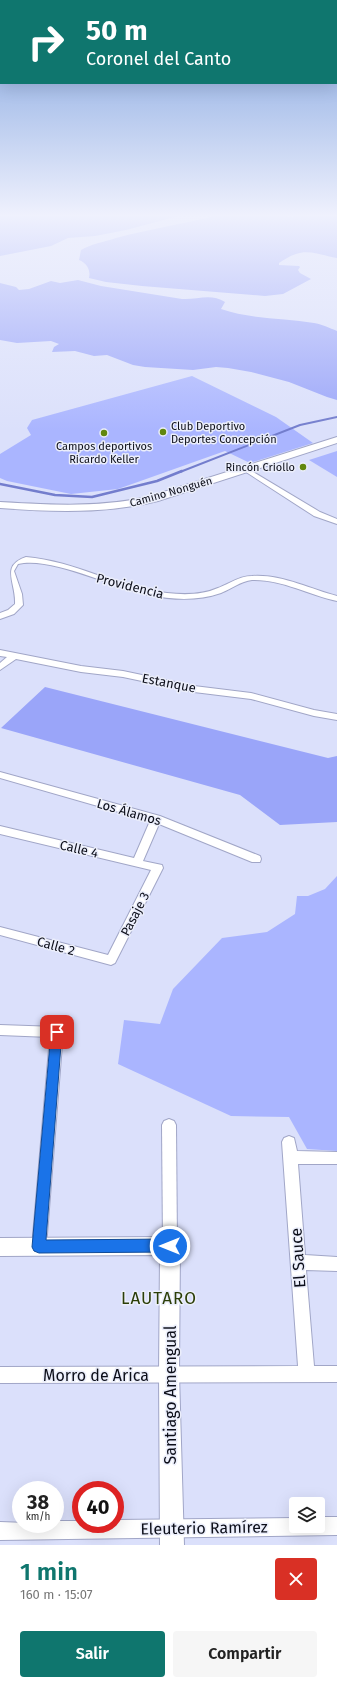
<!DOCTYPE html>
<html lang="es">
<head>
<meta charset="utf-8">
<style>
  body { margin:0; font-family:"Fira Sans",sans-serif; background:#f6f6f6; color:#222; height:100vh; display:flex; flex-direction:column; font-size:15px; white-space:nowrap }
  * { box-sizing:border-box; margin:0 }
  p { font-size:13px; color:#767676 }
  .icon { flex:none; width:22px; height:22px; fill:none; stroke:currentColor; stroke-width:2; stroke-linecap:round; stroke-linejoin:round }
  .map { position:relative; height:1545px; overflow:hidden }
  .side { display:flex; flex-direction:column; background:#fff; flex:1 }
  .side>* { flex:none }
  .banner { position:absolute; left:0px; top:0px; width:337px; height:84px; box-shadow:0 4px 16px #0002; background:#0f766e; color:#fff; overflow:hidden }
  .tools { position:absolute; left:289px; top:1497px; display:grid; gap:8px }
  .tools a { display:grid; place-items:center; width:36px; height:36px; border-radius:4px; background:#fff; box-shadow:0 4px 16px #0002; font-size:20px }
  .speed { position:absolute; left:12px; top:1481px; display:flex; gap:8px; font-size:20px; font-weight:700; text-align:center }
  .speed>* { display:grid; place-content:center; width:52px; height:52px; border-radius:50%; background:#fff; box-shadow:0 4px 16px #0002; line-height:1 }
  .speed small { font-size:10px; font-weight:400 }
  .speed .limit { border:6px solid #d22; background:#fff; color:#111 }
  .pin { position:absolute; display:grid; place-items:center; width:34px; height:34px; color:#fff; margin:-17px; border-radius:8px; box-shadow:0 2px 6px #0006 }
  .me { position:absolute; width:44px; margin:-22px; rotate:270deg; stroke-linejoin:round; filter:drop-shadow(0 0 3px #0008) }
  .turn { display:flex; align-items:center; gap:14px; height:84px; padding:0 20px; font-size:18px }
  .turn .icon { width:52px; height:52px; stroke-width:2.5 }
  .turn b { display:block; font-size:28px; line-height:34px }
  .round { display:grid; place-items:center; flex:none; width:42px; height:42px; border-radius:4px; background:#f6f6f6 }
  .overview { display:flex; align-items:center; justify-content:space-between; height:68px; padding:0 20px }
  h1 { font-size:24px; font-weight:600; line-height:30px; color:#0f766e }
  .primary-button { display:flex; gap:8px; margin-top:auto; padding:8px 20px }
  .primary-button a { flex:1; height:46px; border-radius:4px; background:#0f766e; color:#fff; font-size:16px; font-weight:600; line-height:46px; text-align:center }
  .primary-button a+a { background:#f6f6f6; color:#222 }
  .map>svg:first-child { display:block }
  .green { fill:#aab5ff }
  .forest { fill:#9aa5f9 }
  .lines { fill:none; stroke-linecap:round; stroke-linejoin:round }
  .stream-far1 { stroke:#737dcd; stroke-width:2 }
  .stream { stroke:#737dcd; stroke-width:2.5 }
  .minor-casing { stroke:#a1a6c7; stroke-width:2 }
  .tertiary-casing { stroke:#a1a6c7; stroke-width:2 }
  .secondary-casing { stroke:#a1a6c7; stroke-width:2 }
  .minor { fill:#fff; fill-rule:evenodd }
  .tertiary { fill:#fff; fill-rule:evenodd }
  .secondary { fill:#fff; fill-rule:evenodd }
  .route { fill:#1a73e8; stroke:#114b97 }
  .poi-dot { fill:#61870d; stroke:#ebeefb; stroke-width:1.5 }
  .labels { text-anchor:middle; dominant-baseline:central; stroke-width:3; stroke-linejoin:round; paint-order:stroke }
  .far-poi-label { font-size:11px; fill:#0c0e19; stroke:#ebeefb; text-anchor:start }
  .far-street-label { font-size:11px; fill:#0c0e19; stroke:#ebeefb }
  .street-label { font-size:13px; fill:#0c0e19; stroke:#ebeefb }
  .near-street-label { font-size:16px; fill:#0c0e19; stroke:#ebeefb }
  .near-neighbourhood-label { font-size:17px; letter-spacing:1px; fill:#2b3e07; stroke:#ebeefb }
</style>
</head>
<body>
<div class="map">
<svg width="337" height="1545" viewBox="0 0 337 1545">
  <rect width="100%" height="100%" fill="#dbe0fb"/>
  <g class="green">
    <path d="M 192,376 L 276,417 L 313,443 L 250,463 L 225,451 L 118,489 L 71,494 L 7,481 L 0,478 L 0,454 L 31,435 L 27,428 L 32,420 Z"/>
    <path d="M 337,451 L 337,477 L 309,460 Z"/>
    <path d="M 337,876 L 337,1151 L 307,1149 L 289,1117 L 231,1116 L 118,1064 L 124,1020 L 160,1024 L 173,989 L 222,938 L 267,932 L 295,914 L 297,896 L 308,896 L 325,889 Z"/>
  </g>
  <g class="forest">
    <path d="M 0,215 L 182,215 L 126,230 L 95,236 L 68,238 L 51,246 L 0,256 Z"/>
    <path d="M 218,215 L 276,215 L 291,217 L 298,215 L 337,215 L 337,258 C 324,256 309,249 296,254 C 289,256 284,260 279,263 L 279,265 L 299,266 L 300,267 L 298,270 L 300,273 L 311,279 L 283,294 L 265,296 L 142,286 L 106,282 L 89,278 C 91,271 87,263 79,260 L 81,250 C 91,244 104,242 116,238 C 149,229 184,224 218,215 Z"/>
    <path d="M 78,280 L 101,286 L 182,299 C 197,300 211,293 225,302 L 221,309 C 249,319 284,318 314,323 C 321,324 330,328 337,331 L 337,400 L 327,397 L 289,382 L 251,372 L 228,368 L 216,367 L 193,370 L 145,367 L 133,365 L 107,355 L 94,356 L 75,351 L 52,352 L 54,347 L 59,344 L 51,341 L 17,343 L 0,340 L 0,283 L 16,287 L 19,290 L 29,289 L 51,281 L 60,283 Z"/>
    <path d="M 45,687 L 328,758 L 337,756 L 337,822 L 280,825 L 240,795 L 1,728 Z"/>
  </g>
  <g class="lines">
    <path class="stream-far1" d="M 180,472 L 300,425 L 337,417"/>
    <path class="stream" d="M 0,484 L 55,495 L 92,497 L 157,481 L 182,471"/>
    <defs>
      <g id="minor">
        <path d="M 245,467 L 320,512 L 337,519 L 337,524 L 314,516 L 243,470 L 243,468 Z"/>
        <path d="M 26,557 C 75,561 118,588 167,593 C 184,595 202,595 218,588 C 229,584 239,576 252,576 C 281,574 310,589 337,596 L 337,601 C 309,595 281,579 252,580 C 241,581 231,589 221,593 C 198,601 173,600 149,595 C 113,588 52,556 18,564 L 14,571 L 22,594 L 23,605 L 14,614 L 0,619 L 0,613 L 8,610 L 15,604 C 16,582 0,566 26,557 Z"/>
        <path d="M 0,650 L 81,666 L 123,671 L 194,686 L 251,693 L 314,710 L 337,714 L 337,720 L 314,716 L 251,699 L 194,692 L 123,677 L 81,672 L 16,659 L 0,670 L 0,663 L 7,657 L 0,656 Z"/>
        <path d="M 0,772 L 160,816 L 260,856 L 261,859 L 260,862 L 252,862 L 159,824 L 143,861 L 162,865 L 163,868 L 115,963 L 111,965 L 0,935 L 0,927 L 108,955 L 151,870 L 0,834 L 0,826 L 134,858 L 150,821 L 0,778 Z"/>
        <path d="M 0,1025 L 57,1027 L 61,1028 L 63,1032 L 46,1247 L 44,1252 L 39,1254 L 34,1252 L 32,1247 L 50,1037 L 0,1035 Z"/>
        <path d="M 169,1119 L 174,1121 L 176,1125 L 177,1246 L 175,1251 L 170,1253 L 165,1251 L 163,1246 L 162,1125 L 164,1121 Z"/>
        <path d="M 289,1136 L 294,1138 L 297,1151 L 337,1152 L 337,1164 L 298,1164 L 305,1255 L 337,1257 L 337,1271 L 306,1270 L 314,1366 L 337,1366 L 337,1382 L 0,1383 L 0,1367 L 298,1366 L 282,1142 L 284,1138 Z"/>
        <path d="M 318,1517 L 337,1517 L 337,1535 L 0,1540 L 0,1522 L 55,1524 L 55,1521 L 81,1521 L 81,1524 L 115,1524 L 115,1520 L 296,1518 L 296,1526 L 318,1526 Z"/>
      </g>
      <path id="tertiary" d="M 170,1237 L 177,1239 L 180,1246 L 179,1374 L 184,1545 L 160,1545 L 159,1374 L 160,1255 L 0,1256 L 0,1238 Z"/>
      <path id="secondary" d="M 337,437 L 337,443 L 158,501 C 105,514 53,512 0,508 L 0,502 C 51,505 101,508 151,496 Z"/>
    </defs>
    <use href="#minor" class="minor-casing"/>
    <use href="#tertiary" class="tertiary-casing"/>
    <use href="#secondary" class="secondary-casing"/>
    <use href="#minor" class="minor"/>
    <use href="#tertiary" class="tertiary"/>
    <use href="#secondary" class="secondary"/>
  </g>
  <linearGradient id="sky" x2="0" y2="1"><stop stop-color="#799edd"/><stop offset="0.5" stop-color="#eff1fd"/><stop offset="1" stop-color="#eff1fd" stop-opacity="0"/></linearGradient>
  <rect width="337" height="431" fill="url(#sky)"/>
  <path class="route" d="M 57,1028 L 61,1029 L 62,1032 L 46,1240 L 170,1239 L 174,1241 L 176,1246 L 174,1250 L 170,1252 L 39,1253 L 34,1251 L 32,1247 L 51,1032 L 53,1029 Z"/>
  <g class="poi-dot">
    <circle cx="163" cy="432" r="4"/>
    <circle cx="104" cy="433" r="4"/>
    <circle cx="303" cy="467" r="4"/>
  </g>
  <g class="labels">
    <g class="far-poi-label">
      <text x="171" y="426">Club Deportivo<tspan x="171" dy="13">Deportes Concepción</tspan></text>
      <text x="104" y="446" text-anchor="middle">Campos deportivos<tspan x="104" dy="13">Ricardo Keller</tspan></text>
      <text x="295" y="467" text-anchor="end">Rincón Criollo</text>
    </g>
    <g class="far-street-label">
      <text transform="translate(171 492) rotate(-16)">Camino Nonguén</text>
    </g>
    <g class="street-label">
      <text transform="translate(130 586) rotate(14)">Providencia</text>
      <text transform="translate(169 683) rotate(11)">Estanque</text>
      <text transform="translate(129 812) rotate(16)">Los Álamos</text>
      <text transform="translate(79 849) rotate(13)">Calle 4</text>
      <text transform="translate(135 914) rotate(-63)">Pasaje 3</text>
      <text transform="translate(56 946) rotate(15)">Calle 2</text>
    </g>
    <g class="near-street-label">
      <text transform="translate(298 1258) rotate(-94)">El Sauce</text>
      <text x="96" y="1375">Morro de Arica</text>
      <text transform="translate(170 1395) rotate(-90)">Santiago Amengual</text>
      <text transform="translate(204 1528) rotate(-1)">Eleuterio Ramírez</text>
    </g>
    <g class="near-neighbourhood-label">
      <text x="159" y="1298">LAUTARO</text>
    </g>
  </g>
</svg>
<div class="tools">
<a><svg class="icon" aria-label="layers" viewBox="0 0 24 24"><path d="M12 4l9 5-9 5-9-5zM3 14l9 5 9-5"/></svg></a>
</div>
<div class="speed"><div>38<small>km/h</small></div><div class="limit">40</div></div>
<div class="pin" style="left:57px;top:1032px;background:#d93025"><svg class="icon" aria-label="arrive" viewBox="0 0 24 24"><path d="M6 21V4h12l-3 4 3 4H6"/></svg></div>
<svg class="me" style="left:170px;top:1246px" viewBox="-20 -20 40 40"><circle r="17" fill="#1a73e8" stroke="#fff" stroke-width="3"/><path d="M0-11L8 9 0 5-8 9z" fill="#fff"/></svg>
<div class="banner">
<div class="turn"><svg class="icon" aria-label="right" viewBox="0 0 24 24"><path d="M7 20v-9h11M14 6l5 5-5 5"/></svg><div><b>50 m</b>Coronel del Canto</div></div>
</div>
</div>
<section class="side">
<div class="overview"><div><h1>1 min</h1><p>160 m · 15:07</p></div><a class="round" style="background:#d93025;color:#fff"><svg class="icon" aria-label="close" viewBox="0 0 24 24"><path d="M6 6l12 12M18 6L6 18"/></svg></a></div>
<div class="primary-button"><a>Salir</a><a>Compartir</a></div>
</section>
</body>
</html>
